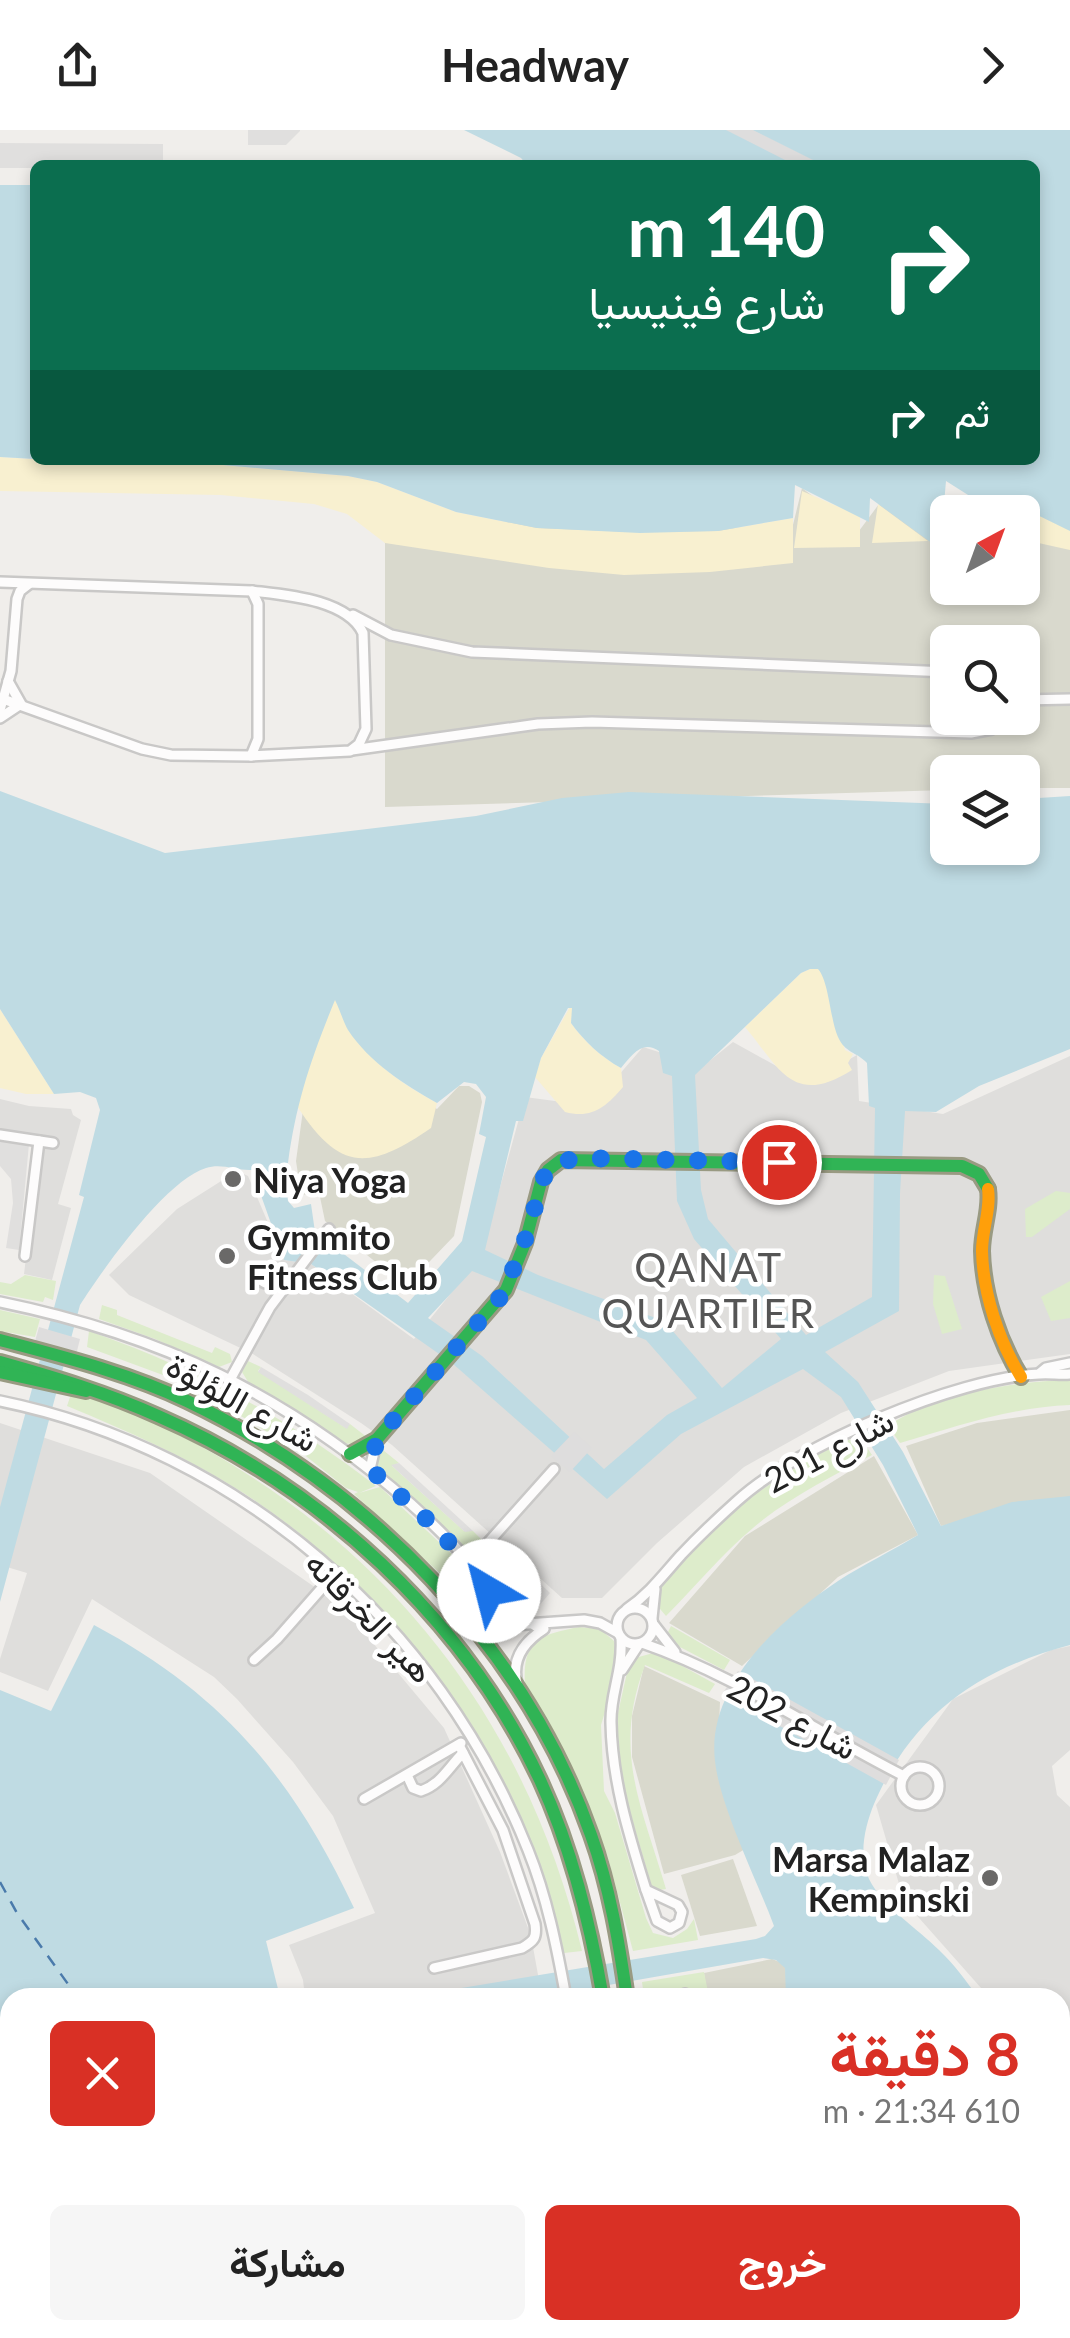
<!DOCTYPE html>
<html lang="ar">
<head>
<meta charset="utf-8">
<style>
  body { margin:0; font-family:Lato,Vazirmatn,sans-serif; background:#f6f6f6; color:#222; direction:rtl; height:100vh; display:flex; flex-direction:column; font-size:38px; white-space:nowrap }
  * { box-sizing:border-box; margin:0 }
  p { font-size:32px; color:#767676 }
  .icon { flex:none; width:55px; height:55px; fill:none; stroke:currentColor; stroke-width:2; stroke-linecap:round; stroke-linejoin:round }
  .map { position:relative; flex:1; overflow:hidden; direction:ltr }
  .drawer { position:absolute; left:0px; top:1858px; width:1070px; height:352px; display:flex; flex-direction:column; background:#fff; border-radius:30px 30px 0 0; box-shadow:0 5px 15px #0003; direction:rtl }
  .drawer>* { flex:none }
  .banner { position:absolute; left:30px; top:30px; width:1010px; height:305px; border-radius:15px; box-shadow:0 5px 15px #0003; direction:rtl; background:#0b6e4f; color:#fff; overflow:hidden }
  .needle { width:65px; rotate:41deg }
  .controls { position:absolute; left:930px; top:365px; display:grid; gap:20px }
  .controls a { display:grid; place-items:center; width:110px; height:110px; border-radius:15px; background:#fff; box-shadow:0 5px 15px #0003; font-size:50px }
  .pin { position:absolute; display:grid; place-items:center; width:85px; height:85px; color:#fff; margin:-42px; border:5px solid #fff; border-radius:50%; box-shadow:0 2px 10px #0007 }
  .me { position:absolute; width:110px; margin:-55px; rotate:323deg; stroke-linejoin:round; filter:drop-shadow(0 0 8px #0008) }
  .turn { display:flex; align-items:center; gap:35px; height:210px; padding:0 50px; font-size:45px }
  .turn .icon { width:130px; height:130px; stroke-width:2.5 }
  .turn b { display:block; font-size:70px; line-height:85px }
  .then { display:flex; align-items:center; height:95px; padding:0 50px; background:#0003; gap:20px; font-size:38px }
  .round { display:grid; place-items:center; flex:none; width:105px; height:105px; border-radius:15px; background:#f6f6f6 }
  .headline { display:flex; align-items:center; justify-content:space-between; height:170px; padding:0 50px }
  h1 { font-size:60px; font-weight:700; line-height:75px; color:#d93025 }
  .primary-button { display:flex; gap:20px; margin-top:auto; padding:20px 50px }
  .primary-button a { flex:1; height:115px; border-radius:15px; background:#d93025; color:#fff; font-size:40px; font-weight:700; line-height:115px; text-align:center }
  .primary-button a+a { background:#f6f6f6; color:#222 }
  header { display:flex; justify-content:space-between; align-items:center; height:130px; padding:0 50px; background:#fff; font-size:45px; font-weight:700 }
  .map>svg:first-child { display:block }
  .residential { fill:#dfdedc }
  .construction { fill:#d9d9cd; fill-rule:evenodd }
  .grass { fill:#ddeccb }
  .sand { fill:#f8f0d0 }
  .parking { fill:#e0dfde }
  .water { fill:#bfdbe3; fill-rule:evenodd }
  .pier { fill:#dedddd }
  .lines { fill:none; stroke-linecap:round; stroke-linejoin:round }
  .ferry { stroke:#4a7aab; stroke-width:2.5; stroke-dasharray:12 10; stroke-linecap:butt }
  .street-casing { stroke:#c9c8c7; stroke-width:14 }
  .fast-casing { stroke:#999a82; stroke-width:18 }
  .slow-casing { stroke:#999a82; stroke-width:18 }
  .street { stroke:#fdfcfc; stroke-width:9 }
  .fast { stroke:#30b455; stroke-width:12 }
  .slow { stroke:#ff9f0a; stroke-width:12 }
  .route { stroke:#1a73e8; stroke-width:18; stroke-dasharray:0 32.4 }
  .poi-dot { fill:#6a6968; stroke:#fff; stroke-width:4 }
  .labels { text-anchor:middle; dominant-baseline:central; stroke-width:9; stroke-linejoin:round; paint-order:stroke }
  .poi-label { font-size:35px; font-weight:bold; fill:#222; stroke:#fff; text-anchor:start }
  .street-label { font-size:35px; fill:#222; stroke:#fff }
  .quarter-label { font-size:40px; letter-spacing:2.5px; fill:#555; stroke:#fff }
</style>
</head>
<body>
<header><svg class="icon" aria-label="forward" viewBox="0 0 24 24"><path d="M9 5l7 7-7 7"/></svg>Headway<svg class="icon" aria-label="share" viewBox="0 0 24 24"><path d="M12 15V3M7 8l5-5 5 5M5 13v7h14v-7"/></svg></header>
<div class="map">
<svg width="1070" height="2208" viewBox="0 0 1070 2208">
  <rect width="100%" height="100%" fill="#f0eeeb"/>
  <g class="residential">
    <path d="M 733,912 L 787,942 L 816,948 L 857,925 L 859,971 L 943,984 L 1070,926 L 1070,1224 L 949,1241 L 841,1283 L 744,1337 L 657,1413 L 602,1468 L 562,1468 L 392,1315 L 361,1293 L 253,1224 L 129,1165 L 109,1145 L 177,1079 L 237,1041 L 248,1046 L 284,1130 L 311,1134 L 414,1209 L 481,1126 L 525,967 L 592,976 L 643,917 L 703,936 Z"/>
    <path d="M 0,969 L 29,976 L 71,979 L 73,985 L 81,990 L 58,1074 L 71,1078 L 52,1150 L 24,1144 L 41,1007 L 0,1000 Z"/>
    <path d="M 0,1293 L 150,1343 L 342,1476 L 444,1598 L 500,1722 L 531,1806 L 542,1867 L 305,1867 L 303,1850 L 289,1815 L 375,1783 L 333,1686 L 293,1632 L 237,1569 L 214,1547 L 92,1469 L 48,1561 L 0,1542 L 0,1529 L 27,1443 L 0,1435 Z"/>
    <path d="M 1070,1516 L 1070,1620 L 1052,1636 L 1057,1665 L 1070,1677 L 1070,1905 L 1060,1907 L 1060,1868 L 989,1867 L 904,1771 L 876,1675 L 953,1569 L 1051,1520 Z"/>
    <path d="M 344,2200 L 518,2200 L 515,2208 L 340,2208 Z"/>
  </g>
  <g class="construction">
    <path d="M 366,350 L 436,390 L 792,399 L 802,358 L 859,401 L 879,374 L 947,421 L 948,458 L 1022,458 L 1023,384 L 1070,403 L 1070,658 L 1023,658 L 1022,642 L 948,642 L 947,660 L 385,677 L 385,413 ZM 948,512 L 1022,512 L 1022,588 L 948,588 Z"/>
    <path d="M 459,956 L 469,956 L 480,963 L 482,972 L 454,1106 L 408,1154 L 404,1155 L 325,1091 L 320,1067 L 301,1064 L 296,1031 L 304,973 L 406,961 L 437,979 Z"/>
    <path d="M 1070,1280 L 1070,1367 L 941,1396 L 906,1316 L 977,1293 Z"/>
    <path d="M 874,1326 L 918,1405 L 838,1447 L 742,1536 L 669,1493 L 745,1406 Z"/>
    <path d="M 644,1536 L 720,1572 L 717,1641 L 745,1719 L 735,1725 L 664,1744 L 632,1627 L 632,1586 Z"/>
    <path d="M 733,1729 L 757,1796 L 700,1806 L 681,1745 Z"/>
    <path d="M 772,1829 L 785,1834 L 788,1867 L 707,1867 L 704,1843 Z"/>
    <path d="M 0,1924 L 10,1936 L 10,2100 L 0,2111 Z"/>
    <path d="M 1070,2099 L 1070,2180 L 1060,2182 L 1060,2101 Z"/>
    <path d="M 832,2200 L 978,2200 L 941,2208 L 867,2208 Z"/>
  </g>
  <g class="grass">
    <path d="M 1056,1061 L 1070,1063 L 1070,1079 L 1032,1107 L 1026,1107 L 1025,1079 Z"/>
    <path d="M 25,1145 L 56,1151 L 53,1170 L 45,1167 L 43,1172 L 0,1164 L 0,1152 L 11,1154 Z"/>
    <path d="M 934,1145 L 945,1146 L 962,1199 L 942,1204 L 933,1174 Z"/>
    <path d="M 1070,1151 L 1070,1188 L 1051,1191 L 1041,1167 Z"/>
    <path d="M 102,1175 L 117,1180 L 117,1185 L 212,1223 L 215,1217 L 230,1224 L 232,1232 L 219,1237 L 155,1209 L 99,1189 Z"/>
    <path d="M 0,1180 L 40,1189 L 35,1207 L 0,1201 Z"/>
    <path d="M 89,1201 C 197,1239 285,1286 376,1356 L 359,1363 L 380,1357 L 456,1428 L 490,1469 L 515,1490 L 484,1493 L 444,1447 L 354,1364 L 358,1362 L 346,1358 L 302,1323 L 231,1280 L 171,1248 L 87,1217 Z"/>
    <path d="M 248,1231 L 261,1237 L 258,1241 L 346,1298 L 350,1294 L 368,1308 L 363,1313 L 343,1314 L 250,1255 L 242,1242 Z"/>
    <path d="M 1070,1250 L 1070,1275 C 1012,1277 955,1297 900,1313 L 888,1296 C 933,1265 1015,1251 1070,1250 Z"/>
    <path d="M 72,1261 C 112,1276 153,1290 191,1311 C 395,1421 528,1596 582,1821 L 564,1823 C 514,1633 411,1473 245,1364 C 190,1329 128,1301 67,1276 Z"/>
    <path d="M 860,1307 L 872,1325 C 831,1347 788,1368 753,1398 C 721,1425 695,1457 666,1486 L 655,1473 L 657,1458 L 696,1413 L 746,1370 L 807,1330 L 845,1311 Z"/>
    <path d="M 378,1316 L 399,1333 L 392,1336 L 464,1401 L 473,1401 L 483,1411 L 474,1420 L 465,1421 L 378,1342 L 374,1331 Z"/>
    <path d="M 498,1418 L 515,1429 L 494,1452 L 483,1439 L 483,1432 L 491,1419 Z"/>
    <path d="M 671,1496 L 730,1530 L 724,1540 L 678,1516 L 667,1504 Z"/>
    <path d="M 579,1497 L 600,1499 L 614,1511 L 618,1522 L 619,1536 L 601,1595 L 604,1661 L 615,1683 L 646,1788 L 653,1803 L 673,1808 L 687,1799 L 694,1789 L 698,1810 L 633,1821 L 607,1724 L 525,1555 C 522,1509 540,1505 579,1497 Z"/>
    <path d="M 657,1522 L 715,1554 L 709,1563 L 645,1535 C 612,1622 642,1676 666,1759 L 653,1761 L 618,1641 L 616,1592 L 628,1538 L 635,1528 Z"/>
    <path d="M 704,1842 L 709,1867 L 644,1867 L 642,1852 Z"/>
    <path d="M 1070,2181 L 1070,2197 L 1061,2199 L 1063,2208 L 959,2208 L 992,2200 L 1060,2200 L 1060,2183 Z"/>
    <path d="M 679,2200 L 829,2200 L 848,2208 L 682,2208 Z"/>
  </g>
  <g class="sand">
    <path d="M 0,327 L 96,333 L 212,334 L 348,346 L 377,352 L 456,382 L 537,398 L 633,402 L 718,401 L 793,388 L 793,433 L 710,442 L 624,445 L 549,438 L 385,413 L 347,384 L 314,374 L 221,365 L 0,361 Z"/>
    <path d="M 802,361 L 860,386 L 860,417 L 794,418 Z"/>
    <path d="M 878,374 L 928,411 L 872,413 Z"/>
    <path d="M 1029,380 L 1070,400 L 1070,420 L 1025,410 Z"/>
    <path d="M 810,839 L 818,839 L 823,843 L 845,920 L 853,924 L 848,933 L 852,940 C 792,978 779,937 745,897 L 801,843 Z"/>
    <path d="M 335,869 C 357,922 388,946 437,973 L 431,998 C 370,1040 340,1043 297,976 L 308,935 Z"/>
    <path d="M 570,877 L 573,879 L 571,893 C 584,911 601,927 621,938 L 623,957 C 606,977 592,989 565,982 L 535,947 L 541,928 Z"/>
    <path d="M 0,879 L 54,964 L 26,964 L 0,958 Z"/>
  </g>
  <g class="parking">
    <path d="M 248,0 L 300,0 L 300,1 L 286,15 L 248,15 Z"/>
    <path d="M 0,13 L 163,14 L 163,31 L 53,30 L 52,35 L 35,35 L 35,38 L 0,38 Z"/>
    <path d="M 0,1009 L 29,1014 L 19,1120 L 6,1118 L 13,1073 L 11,1049 L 0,1036 Z"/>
    <path d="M 261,1237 L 308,1265 L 350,1294 L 347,1299 L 258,1242 Z"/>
    <path d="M 399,1333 L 473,1401 L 465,1402 L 391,1335 Z"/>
    <path d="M 515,1429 L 550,1463 L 538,1477 L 534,1473 L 526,1480 L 496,1450 Z"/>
  </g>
  <g class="water">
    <path d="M 464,0 L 1070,0 L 1070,401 L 1021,377 L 1020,382 L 995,382 L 946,351 L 940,419 L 870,368 L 869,392 L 795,355 L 793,388 L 718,401 L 640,403 L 537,398 L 456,382 L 377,352 L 348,346 L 212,334 L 49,330 L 1035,330 L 1035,35 L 527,35 L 521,28 Z"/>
    <path d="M 0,55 L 35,55 L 35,329 L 0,327 Z"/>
    <path d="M 0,661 L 165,723 L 476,686 L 562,668 L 629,662 L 947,674 L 948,718 L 1022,718 L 1023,669 L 1070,666 L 1070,919 L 979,956 L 936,982 L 905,981 L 900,1063 L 899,1181 L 825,1222 L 858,1252 L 903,1322 L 941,1396 L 1012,1372 L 1070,1366 L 1070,1515 C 979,1539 912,1585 874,1674 C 865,1696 858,1725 869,1749 C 883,1777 917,1798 939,1820 C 954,1834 966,1851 978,1867 L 786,1867 L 785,1838 L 776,1830 L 763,1828 L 540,1867 L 407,1867 L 756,1809 L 765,1806 L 774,1796 C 757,1750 720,1677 715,1631 C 706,1555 781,1489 838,1451 C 864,1434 892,1421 918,1405 L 883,1335 L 841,1267 L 803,1239 L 681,1304 L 607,1369 L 452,1233 L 311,1134 L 284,1130 L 252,1040 C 237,1041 222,1033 206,1038 C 166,1050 103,1139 80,1175 L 0,1472 L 0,1377 L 84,1067 L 79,1065 L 100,980 L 96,968 L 80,962 L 54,964 L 0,879 ZM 810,839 L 818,839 C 829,851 830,889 838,907 C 845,923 857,922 867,933 L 869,976 L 875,978 L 872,1167 L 806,1205 L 708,1089 L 701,1060 L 695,945 L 801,843 ZM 335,870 C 340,880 343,891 348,900 C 369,932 405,955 437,973 L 464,952 L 476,954 L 486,967 L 479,1004 L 486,1007 L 462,1111 L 408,1173 L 315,1102 L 311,1074 L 294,1078 L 288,1071 L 282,1035 L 288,1033 C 296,972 312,926 335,870 ZM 568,878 L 572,878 L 571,893 C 584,911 601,927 621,938 C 631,926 642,909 659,921 L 663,943 L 672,946 L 677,1071 L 694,1109 L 781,1209 L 722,1258 L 664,1191 L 538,1145 L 485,1120 L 516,991 L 523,991 L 541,928 ZM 472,1141 L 646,1210 L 697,1268 L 667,1285 L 604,1339 L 482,1226 L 428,1188 Z"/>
    <path d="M 94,1495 C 223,1564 292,1647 354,1778 L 266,1811 L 280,1867 L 10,1868 L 10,1936 L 0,1925 L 0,1560 L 51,1581 Z"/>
    <path d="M 1070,1923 L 1070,2097 L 1060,2100 L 1060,1924 Z"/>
    <path d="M 10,2102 L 10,2200 L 315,2200 L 311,2208 L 0,2208 L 0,2113 Z"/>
  </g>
  <g class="pier">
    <path d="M 726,0 L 753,0 L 823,35 L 795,35 Z"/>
    <path d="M 39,1197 L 80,1209 L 74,1233 L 32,1222 Z"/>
    <path d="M 574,1302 L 592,1318 L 570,1342 L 551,1326 Z"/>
    <path d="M 738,1541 L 899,1630 L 886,1655 L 722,1564 Z"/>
  </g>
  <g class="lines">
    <g class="ferry">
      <path d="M 0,1752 L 17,1783 L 78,1868"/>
      <path d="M 41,2208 L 41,2200"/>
    </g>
    <defs>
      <g id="street">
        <path d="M 0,452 L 252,461 C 285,465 347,469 363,503 L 366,599 L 359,614 L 350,621 L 251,626 L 171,625 L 142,619 L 0,568"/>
        <path d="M 353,485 L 391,505 L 472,522 L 948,542"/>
        <path d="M 1022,570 L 1070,569"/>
        <path d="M 0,580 L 11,541 L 17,469 L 20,461 L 29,454"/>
        <path d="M 0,588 L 21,574 L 8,551"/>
        <path d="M 352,620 L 538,594 L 592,592 L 971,603 L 992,599 L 1006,588"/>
        <path d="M 251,626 L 258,609 L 258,474 L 252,461"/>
        <path d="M 0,1005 L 53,1013"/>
        <path d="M 25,1126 L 39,1011"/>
        <path d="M 260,1150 L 265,1153"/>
        <path d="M 0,1172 C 161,1205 287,1265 411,1374 C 432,1393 452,1413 471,1433 C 494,1459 511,1482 542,1500"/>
        <path d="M 1040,1243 L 1046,1238 L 1070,1233"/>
        <path d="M 231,1248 L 270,1177 L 329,1099"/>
        <path d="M 0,1271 C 240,1320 438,1494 528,1720 C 547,1767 557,1818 566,1868"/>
        <path d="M 370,1339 L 377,1309"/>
        <path d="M 470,1433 L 554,1339"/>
        <path d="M 450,1468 L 467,1474 L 484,1472 L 489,1461 L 487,1455"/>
        <circle cx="635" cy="1496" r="18"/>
        <path d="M 627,1479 C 650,1463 663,1445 681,1425 C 699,1406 718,1388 737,1371 C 798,1315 956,1248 1039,1244 C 1049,1243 1060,1245 1070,1244"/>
        <path d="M 468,1486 L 485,1497 L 584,1490 L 600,1493 L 618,1503"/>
        <path d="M 652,1488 L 655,1459"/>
        <path d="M 654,1495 L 675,1522"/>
        <path d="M 621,1508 C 623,1542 610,1564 611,1593 C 612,1651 629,1705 646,1760"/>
        <path d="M 642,1513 C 735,1545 817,1602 904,1646"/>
        <path d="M 254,1530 L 277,1509 L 336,1442"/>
        <path d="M 622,1540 L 639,1514"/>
        <path d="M 518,1557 C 510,1532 522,1513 544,1499"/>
        <circle cx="920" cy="1656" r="19"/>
        <path d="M 407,1645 L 413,1658 L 421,1661 C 441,1654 448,1638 463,1623"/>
        <path d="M 364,1669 L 461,1613"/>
        <path d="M 646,1760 L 678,1775 L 682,1782 L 679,1793 L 670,1798 L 657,1791 Z"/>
        <path d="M 434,1838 L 522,1818 C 534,1811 537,1808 535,1794 L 503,1700 L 459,1615"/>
        <path d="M 677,1868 L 685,1864 L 693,1868"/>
        <path d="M 549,2200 L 559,2200"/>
        <path d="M 794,2200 L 807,2208"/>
        <path d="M 537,2208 L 538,2200"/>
        <path d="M 1043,2208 L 1070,2202"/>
      </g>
      <g id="fast">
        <path d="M 0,1210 C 64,1227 128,1243 187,1271 C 367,1357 524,1515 591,1705 C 610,1758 619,1813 627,1868"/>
        <path d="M 0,1232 C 54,1247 107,1263 158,1286 C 321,1357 464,1488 540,1650 C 572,1719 590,1793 603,1868"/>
        <path d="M 0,1242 L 86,1261"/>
        <path d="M 350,1324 L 377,1309 L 506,1160 L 525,1113 L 541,1052 L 548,1040 L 561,1030 L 962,1036 L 979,1044 L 988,1059"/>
        <path d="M 655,2200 L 657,2208"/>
      </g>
      <g id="slow">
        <path d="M 988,1059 C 991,1080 982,1099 982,1121 C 983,1164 999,1211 1021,1247"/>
        <path d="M 669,2200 L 672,2208"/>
      </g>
    </defs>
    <use href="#street" class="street-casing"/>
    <use href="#fast" class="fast-casing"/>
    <use href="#slow" class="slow-casing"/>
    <use href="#street" class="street"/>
    <use href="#fast" class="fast"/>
    <use href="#slow" class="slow"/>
  </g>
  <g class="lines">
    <path class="route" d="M 489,1461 L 486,1452 L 430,1392 L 370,1339 L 377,1309 L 503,1164 L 524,1113 L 545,1044 L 553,1034 L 577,1028 L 779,1032"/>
  </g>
  <g class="poi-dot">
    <circle cx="233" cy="1049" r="10"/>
    <circle cx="227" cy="1126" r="10"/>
    <circle cx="990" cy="1748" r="10"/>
  </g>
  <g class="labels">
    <g class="poi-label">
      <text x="253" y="1049">Niya Yoga</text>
      <text x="247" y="1106">Gymmito<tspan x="247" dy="40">Fitness Club</tspan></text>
      <text x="970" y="1728" text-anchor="end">Marsa Malaz<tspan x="970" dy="40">Kempinski</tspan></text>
    </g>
    <g class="street-label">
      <text transform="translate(243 1271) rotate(29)">شارع اللؤلؤة</text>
      <text transform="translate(828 1319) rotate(-28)">شارع 201</text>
      <text transform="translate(371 1486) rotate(46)">هير الخرقانه</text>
      <text transform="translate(793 1586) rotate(28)">شارع 202</text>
    </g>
    <g class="quarter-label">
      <text x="709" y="1137">QANAT<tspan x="709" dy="46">QUARTIER</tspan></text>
    </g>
  </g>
</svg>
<div class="controls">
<a><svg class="needle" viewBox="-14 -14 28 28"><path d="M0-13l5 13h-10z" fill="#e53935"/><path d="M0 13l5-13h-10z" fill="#767676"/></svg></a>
<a><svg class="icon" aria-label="search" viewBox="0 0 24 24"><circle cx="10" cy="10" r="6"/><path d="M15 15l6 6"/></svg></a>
<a><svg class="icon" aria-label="layers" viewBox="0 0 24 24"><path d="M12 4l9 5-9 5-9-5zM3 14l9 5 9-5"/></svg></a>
</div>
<div class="pin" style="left:779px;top:1032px;background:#d93025"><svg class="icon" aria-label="arrive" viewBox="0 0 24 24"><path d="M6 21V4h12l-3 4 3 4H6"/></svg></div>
<svg class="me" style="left:489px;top:1461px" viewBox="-20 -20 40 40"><circle r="19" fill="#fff"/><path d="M0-13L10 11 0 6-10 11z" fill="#1a73e8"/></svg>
<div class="banner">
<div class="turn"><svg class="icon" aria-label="right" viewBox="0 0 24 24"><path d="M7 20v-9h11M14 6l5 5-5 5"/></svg><div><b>140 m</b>شارع فينيسيا</div></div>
<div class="then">ثم<svg class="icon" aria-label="right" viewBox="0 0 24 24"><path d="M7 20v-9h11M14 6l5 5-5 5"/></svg></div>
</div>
<section class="drawer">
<div class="headline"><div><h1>8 دقيقة</h1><p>610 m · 21:34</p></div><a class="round" style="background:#d93025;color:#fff"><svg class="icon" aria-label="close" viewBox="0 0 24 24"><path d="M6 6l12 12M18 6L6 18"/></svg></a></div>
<div class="primary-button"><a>خروج</a><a>مشاركة</a></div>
</section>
</div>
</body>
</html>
